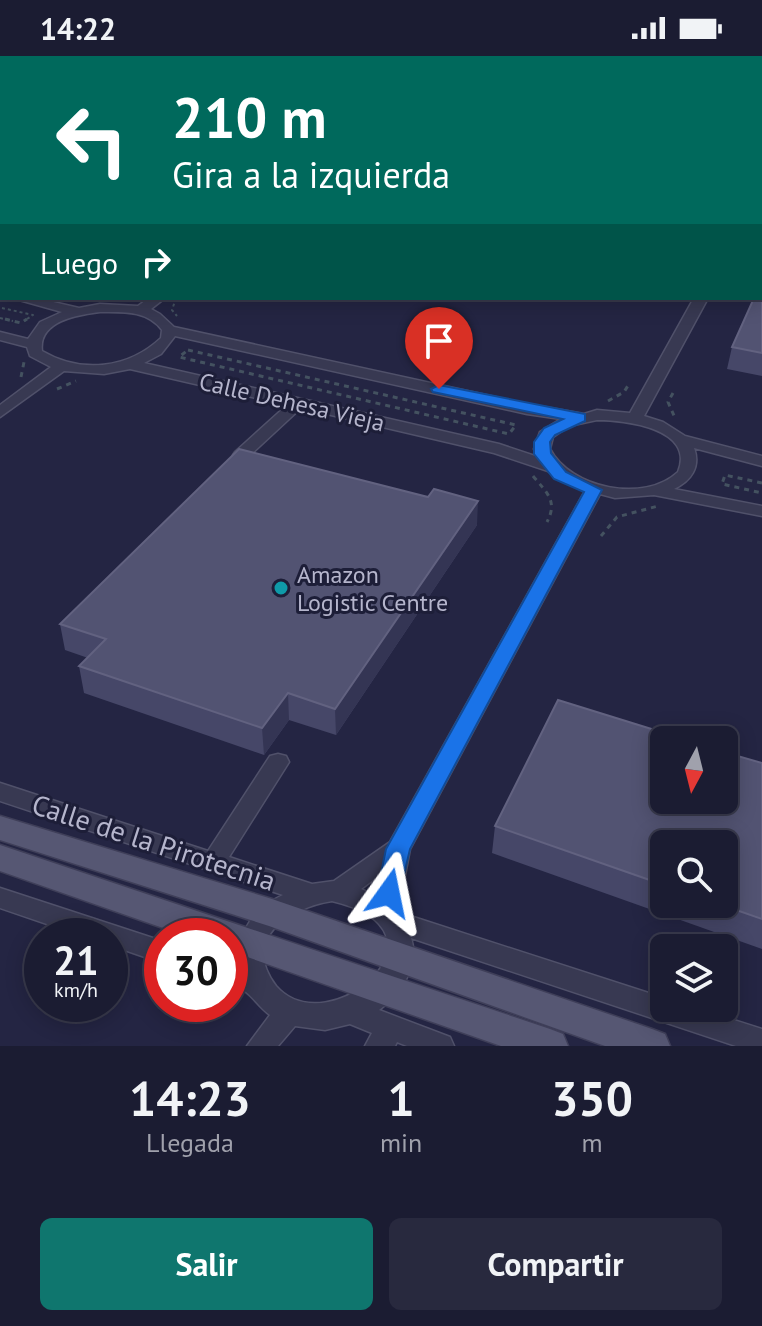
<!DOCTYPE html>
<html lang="es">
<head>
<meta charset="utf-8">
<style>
  body { margin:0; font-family:"PT Sans",sans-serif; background:#28293e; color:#f1f3f6; height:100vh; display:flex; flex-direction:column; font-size:30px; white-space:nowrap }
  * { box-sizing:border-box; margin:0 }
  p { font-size:26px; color:#a0a1ac }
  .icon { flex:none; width:44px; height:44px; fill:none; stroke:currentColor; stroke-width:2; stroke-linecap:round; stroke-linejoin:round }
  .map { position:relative; height:990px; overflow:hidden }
  .details { display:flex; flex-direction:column; background:#1b1c32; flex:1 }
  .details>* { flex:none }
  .top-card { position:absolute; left:0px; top:0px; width:762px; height:244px; box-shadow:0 4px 20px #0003,0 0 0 2px #393a4d; background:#00695c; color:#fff; overflow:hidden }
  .needle { width:52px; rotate:187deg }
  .controls { position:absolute; left:650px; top:670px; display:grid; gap:16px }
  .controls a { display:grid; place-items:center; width:88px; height:88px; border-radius:12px; background:#1b1c32; box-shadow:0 4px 20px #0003,0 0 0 2px #393a4d; font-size:40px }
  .speed { position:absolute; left:24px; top:862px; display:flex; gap:16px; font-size:40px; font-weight:700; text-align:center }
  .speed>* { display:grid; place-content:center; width:104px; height:104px; border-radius:50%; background:#1b1c32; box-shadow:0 4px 20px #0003,0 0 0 2px #393a4d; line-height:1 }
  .speed small { font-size:20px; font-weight:400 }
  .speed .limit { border:12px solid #d22; background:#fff; color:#111 }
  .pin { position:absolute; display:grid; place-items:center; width:68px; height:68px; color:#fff; margin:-82px -34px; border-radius:50% 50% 50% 0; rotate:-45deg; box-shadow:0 0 8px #0007 }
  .pin .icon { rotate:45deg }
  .me { position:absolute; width:88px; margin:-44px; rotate:12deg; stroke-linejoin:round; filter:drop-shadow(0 0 6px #0008) }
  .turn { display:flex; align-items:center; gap:28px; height:168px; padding:0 40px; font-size:36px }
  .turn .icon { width:104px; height:104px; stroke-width:2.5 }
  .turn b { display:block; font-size:56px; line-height:68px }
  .then { display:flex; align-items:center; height:76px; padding:0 40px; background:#0003; gap:16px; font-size:30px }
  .eta { display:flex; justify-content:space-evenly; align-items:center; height:136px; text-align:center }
  .eta b { font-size:48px; font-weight:600; line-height:56px }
  .button { display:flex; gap:16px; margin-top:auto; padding:16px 40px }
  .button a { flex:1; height:92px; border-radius:12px; background:#0f766e; color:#fff; font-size:32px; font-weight:600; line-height:92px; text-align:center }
  .button a+a { background:#28293e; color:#f1f3f6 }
  .status { display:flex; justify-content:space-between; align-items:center; height:56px; padding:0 40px; background:#1b1c32; direction:ltr }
  .status svg { height:22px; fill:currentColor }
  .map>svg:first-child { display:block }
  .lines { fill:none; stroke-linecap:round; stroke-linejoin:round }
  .minor-casing { stroke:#50516a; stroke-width:3 }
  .major-casing { stroke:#3f3f59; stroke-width:3 }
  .path-far1 { stroke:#445260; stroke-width:2; stroke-dasharray:3 3; stroke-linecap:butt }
  .path { stroke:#445260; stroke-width:3; stroke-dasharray:5 5; stroke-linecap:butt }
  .minor { fill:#383952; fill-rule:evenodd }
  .major { fill:#565773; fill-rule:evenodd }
  .wall { fill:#464768; fill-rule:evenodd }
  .shaded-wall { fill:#343554 }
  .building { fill:#525372; stroke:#626280; stroke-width:2 }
  .route { fill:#1a73e8; stroke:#114b97; stroke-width:2 }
  .culture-dot { fill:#0f9aa8; stroke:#1d1e38; stroke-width:3 }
  .labels { text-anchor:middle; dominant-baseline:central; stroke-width:6; stroke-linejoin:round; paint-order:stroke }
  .street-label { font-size:24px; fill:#b5b5cc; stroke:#1d1e38 }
  .poi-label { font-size:24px; fill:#b5b5cc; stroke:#1d1e38; text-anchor:start }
  .near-street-label { font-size:28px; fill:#b5b5cc; stroke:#1d1e38 }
</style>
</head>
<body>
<div class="status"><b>14:22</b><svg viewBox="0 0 49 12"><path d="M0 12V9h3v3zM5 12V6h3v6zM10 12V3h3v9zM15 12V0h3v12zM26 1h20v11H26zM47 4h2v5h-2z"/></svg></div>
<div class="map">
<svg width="762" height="990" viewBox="0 0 762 990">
  <rect width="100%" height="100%" fill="#242543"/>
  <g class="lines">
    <defs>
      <g id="minor">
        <rect x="0" y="77" width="2" height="6"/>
        <rect x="760" y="212" width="2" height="8"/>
        <rect x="0" y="234" width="2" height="8"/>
        <path d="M 12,242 L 36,242 L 79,252 L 100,248 L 138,250 L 149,242 L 165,242 L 151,253 L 160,258 L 174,271 L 527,348 L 584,358 L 597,354 L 630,357 L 694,242 L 708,242 L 644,360 L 663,366 L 685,380 L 762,400 L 762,410 L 694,392 C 701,411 691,425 674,433 L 762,450 L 762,460 L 654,439 L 615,442 L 600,438 L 410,793 L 398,856 L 664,942 L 664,952 L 696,952 L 762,973 L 762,990 L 736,990 L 411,882 C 420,910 400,939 379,954 L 450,981 L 454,990 L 407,990 L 397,986 L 395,990 L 365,990 L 372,977 L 350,968 L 325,974 L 295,970 L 278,990 L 247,990 L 270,959 C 253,946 252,935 230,928 L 230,906 L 239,908 C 236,876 255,852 283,839 L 0,745 L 0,727 L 208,795 L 270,700 L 278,698 L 286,700 L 289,706 L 229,801 L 312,828 L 334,825 L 390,786 L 585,435 L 560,424 L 548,415 L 494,397 L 301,352 L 247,402 L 235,402 L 233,399 L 235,396 L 287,349 L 130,313 L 104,318 L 64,315 L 0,361 L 0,349 L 51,311 L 30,300 L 27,291 L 0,284 L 0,276 L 28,283 L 40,266 L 62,256 ZM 100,256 C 123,256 147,254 162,274 L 161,282 C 128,313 81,318 42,295 C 38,265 77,259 100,256 ZM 175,280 L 527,358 L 561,363 L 540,376 L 534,393 L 538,401 L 499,388 L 144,307 L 161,298 ZM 597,364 C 624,364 696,372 678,416 C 644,448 570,432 550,393 L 553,381 L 569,370 ZM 381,818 L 376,840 L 361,833 ZM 332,845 C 464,876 328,990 276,930 C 240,882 289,852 332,845 Z"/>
        <path d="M 0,832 L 162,885 L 162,907 L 110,889 L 110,880 L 82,880 L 0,852 Z"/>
      </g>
      <g id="major">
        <path d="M 0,760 L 272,843 L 652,973 L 665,978 L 670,990 L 605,990 L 269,870 L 0,784 Z"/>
        <path d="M 0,789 L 550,973 L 563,978 L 568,990 L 501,990 L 230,895 L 230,880 L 186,880 L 0,815 Z"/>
      </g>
    </defs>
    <use href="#minor" class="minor-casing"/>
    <use href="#major" class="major-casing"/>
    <g class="path-far1">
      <path d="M 304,0 L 314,2"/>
      <path d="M 727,0 L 752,2"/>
      <path d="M 155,2 L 164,0"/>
      <path d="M 616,2 L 619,0"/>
      <path d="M 176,242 L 172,254 L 177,260"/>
      <path d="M 2,252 L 33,259 L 24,265"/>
      <path d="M 0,262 L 13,265"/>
    </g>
    <g class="path">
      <path d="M 5,263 L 21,267 L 27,263"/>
      <path d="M 188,294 L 516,369 L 509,378 L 179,301 Z"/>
      <path d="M 21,321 L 24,306"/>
      <path d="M 57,333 L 76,325"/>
      <path d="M 673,337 L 668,346 L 675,362"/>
      <path d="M 608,345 L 624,336 L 629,328"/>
      <path d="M 533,420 C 547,437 558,445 547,466"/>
      <path d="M 762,427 L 725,419 L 722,428 L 762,437"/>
      <path d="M 601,480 L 617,461 L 658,450"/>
    </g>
    <use href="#minor" class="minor"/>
    <use href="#major" class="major"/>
  </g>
  <g class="wall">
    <path d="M 762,226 L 762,320 L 727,313 L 732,291 Z"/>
    <path d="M 428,441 L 477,469 L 336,679 L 289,664 L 264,699 L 84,637 L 79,610 L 88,602 L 65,594 L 60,568 Z"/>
    <path d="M 762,707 L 762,893 L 492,797 L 495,770 ZM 664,788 L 724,848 L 664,848 Z"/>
  </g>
  <g class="shaded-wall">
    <path d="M 2,85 L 2,100 L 0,101 L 0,86 Z"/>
    <path d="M 478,445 L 477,469 L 336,679 L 335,653 Z"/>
    <path d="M 288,637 L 289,664 L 264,699 L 262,672 Z"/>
  </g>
  <g class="building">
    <path d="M 762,226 L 762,297 L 732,291 L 754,242 L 760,242 L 760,230 Z"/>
    <path d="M 239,393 L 428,441 L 434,433 L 478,445 L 335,653 L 288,637 L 262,672 L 79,610 L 106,583 L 60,568 Z"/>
    <path d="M 558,644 L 687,684 L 664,684 L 664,744 L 724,744 L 724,696 L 762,707 L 762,863 L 719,848 L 724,848 L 724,788 L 664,788 L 664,829 L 495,770 Z"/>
  </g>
  <path class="route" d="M 439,329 L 585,358 L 585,365 L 555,379 L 550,386 L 551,397 L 566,416 L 602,434 L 410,793 L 398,844 L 389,847 L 380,844 L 377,837 L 386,793 L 584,436 L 554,423 L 534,398 L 534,386 L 544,372 L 563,363 L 433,336 L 431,333 Z"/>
  <circle class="culture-dot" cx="281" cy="532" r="8"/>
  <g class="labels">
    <g class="street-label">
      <text transform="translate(292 346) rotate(13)">Calle Dehesa Vieja</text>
    </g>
    <g class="poi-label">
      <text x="297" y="518">Amazon<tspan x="297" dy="28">Logistic Centre</tspan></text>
    </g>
    <g class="near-street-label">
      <text transform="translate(154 786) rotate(18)">Calle de la Pirotecnia</text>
    </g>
  </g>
</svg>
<div class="controls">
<a><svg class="needle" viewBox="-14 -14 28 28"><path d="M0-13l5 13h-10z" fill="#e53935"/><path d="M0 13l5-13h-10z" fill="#a0a1ac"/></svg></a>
<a><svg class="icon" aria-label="search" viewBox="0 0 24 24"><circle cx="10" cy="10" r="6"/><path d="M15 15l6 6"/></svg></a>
<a><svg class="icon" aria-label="layers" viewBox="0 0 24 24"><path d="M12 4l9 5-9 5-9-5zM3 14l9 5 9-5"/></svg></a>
</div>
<div class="speed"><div>21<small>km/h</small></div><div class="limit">30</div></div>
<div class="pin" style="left:439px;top:333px;background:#d93025"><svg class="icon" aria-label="arrive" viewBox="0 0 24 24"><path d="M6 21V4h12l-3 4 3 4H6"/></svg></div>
<svg class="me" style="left:389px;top:837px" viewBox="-20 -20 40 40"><path d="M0-17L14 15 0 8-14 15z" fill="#1a73e8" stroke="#fff" stroke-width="4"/></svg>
<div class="top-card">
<div class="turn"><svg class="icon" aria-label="left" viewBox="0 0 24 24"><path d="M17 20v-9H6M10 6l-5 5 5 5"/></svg><div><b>210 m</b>Gira a la izquierda</div></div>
<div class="then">Luego<svg class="icon" aria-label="right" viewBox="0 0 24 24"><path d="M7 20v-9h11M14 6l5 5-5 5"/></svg></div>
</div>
</div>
<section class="details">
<div class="eta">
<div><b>14:23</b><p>Llegada</p></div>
<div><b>1</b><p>min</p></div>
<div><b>350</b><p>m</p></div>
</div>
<div class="button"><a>Salir</a><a>Compartir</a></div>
</section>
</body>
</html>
